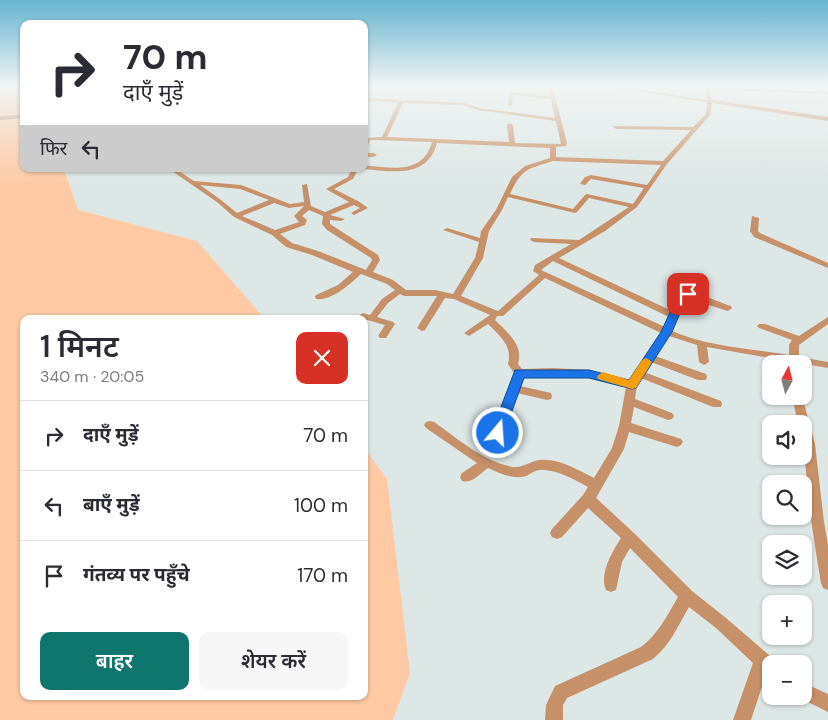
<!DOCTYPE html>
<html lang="hi">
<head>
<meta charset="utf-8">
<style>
  body { margin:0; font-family:"DM Sans","Noto Sans Devanagari",sans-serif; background:#f7f7f7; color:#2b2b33; height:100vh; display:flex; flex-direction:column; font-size:19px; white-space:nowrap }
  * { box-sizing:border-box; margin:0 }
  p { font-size:16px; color:#7c7c81 }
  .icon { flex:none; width:28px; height:28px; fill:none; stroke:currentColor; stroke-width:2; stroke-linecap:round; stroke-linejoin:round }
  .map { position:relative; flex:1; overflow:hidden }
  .drawer { position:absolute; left:20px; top:315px; width:348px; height:385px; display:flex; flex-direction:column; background:#fff; border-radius:10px; box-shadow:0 1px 4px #0004 }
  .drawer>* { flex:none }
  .top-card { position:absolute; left:20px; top:20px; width:348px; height:152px; border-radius:10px; box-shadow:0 1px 4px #0004; background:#fff; color:#2b2b33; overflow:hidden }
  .needle { width:32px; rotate:7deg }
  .buttons { position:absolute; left:762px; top:355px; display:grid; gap:10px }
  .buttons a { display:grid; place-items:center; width:50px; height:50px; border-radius:10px; background:#fff; box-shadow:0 1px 4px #0004; font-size:25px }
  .pin { position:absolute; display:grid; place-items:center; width:42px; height:42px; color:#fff; margin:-21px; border-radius:10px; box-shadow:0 2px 8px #0006 }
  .me { position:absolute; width:55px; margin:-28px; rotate:18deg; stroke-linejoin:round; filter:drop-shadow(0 0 4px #0008) }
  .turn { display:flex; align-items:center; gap:18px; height:105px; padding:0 20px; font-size:22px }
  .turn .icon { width:65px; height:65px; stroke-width:2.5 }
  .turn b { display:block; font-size:35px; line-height:42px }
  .then { display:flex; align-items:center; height:48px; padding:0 20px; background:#0003; gap:10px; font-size:19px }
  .round { display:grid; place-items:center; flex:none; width:52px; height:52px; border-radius:10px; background:#f7f7f7 }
  .summary { display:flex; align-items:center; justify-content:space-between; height:85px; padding:0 20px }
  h1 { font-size:30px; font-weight:600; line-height:38px }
  .action { display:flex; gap:10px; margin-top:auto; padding:10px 20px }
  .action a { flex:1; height:58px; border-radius:10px; background:#0f766e; color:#fff; font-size:20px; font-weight:600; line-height:58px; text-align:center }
  .action a+a { background:#f7f7f7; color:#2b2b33 }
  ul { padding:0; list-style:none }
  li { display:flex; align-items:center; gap:15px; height:70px; padding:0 20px; border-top:1px solid #e1e1e2 }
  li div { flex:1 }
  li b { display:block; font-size:19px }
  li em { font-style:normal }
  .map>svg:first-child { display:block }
  .green { fill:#fec9a3 }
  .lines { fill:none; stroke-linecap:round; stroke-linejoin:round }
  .minor { fill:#c69068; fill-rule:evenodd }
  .route { fill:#1a73e8; stroke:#114b97 }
  .slow { fill:#f59e0b }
</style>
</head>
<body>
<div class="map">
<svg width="828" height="720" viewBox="0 0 828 720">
  <rect width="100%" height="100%" fill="#dde7e5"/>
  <path class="green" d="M 0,85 L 24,85 L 24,169 L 67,169 L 64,170 L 78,210 L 197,241 L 265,319 L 24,319 L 24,696 L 364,696 L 364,448 L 387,479 L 410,673 L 393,720 L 0,720 Z"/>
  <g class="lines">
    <g class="minor">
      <path d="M 548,85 L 552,85 L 567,143 L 566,146 L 556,147 L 556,157 L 663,161 L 691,130 L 616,129 L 613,127 L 614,126 L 693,127 L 706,114 L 707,102 L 599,85 L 610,85 L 707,100 L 704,85 L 708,85 L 709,87 L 828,92 L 828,94 L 709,89 L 712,100 L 828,117 L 828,121 L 712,103 L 710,115 L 667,164 L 637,207 L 605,231 L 559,258 L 672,311 C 674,306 676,295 681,293 C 689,288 721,303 731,306 L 732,308 L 728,311 L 686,298 L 672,331 C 705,346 753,349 789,355 L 789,345 L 792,340 L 759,328 L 757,326 L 759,324 L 765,324 L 799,336 L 828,317 L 828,324 L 799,345 L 799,357 L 828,362 L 828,368 L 707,347 L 709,362 L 704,365 L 699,362 L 697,345 L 669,336 L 655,356 L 706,374 L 707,377 L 706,380 L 698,380 L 651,362 L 644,372 L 721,401 L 722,404 L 721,407 L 713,407 L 641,378 L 637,385 L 635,399 L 672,413 L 674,416 L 672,419 L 668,420 L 634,407 L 631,423 L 681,439 L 683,442 L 681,445 L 677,447 L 629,432 L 624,449 L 596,498 L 634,533 L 692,591 L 726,618 L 777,662 L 777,664 L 771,664 L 771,676 L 766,674 L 751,720 L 733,720 L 753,663 L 716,628 L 689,607 C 678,626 670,645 653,659 L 567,698 L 563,705 L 563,720 L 545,720 L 546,705 L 555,686 L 641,647 C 658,634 667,616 678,597 L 630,548 L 622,562 L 616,590 L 611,592 L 606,590 C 599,574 612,552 621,538 L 588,508 L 562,537 L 557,539 L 552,537 L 550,533 L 552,529 L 583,495 L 588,487 C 575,480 560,471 544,470 C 537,469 532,473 526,476 C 513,480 499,473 488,468 C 480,474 471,484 462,481 L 460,477 L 462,473 L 477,463 L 426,428 L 424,425 L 426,422 L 430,421 L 434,422 C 457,438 485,463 514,467 C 523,468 530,461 540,460 C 558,458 578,470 594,478 L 612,448 L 619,426 L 626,387 L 589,378 L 553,376 L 523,376 L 520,386 L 551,393 L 552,396 L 551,399 L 547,400 L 517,393 L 502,436 L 498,438 L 494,436 L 492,433 L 514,373 L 508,364 C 513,346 500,336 488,324 L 469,336 L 464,333 L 490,315 L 454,299 L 445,298 L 425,330 L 422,331 L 417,328 L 437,296 L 404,296 L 400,294 L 388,303 L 377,317 L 393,322 L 395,324 L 386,338 L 380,338 L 378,336 L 385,325 L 360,318 L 358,316 L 363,313 L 370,315 L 382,299 L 395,290 L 387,284 L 361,274 C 350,284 332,301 316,299 L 315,297 L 316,295 L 338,285 L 353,272 L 312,255 L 286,247 L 272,235 L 234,217 L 217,202 L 169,169 L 176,169 L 194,181 L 241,185 L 290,204 L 304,202 L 302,185 L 307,184 L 311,206 L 325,212 L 349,202 L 326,189 L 348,177 L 352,169 L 358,169 L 353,179 L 334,189 L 358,201 L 368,208 L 354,215 L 351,213 L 360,208 L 354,205 L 330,215 L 345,219 L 341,221 L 330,220 L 330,224 L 378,255 L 380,260 L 373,272 L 393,280 L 406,290 L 435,290 L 453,294 L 475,258 L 479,242 L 443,230 L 447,228 L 480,238 L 481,231 L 496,210 L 512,177 L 525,166 L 550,158 L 550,148 L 437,143 C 428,178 393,172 364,169 L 364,165 C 391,168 423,175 432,142 L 373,140 L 370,140 L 367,148 L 364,150 L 364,142 L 366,138 L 382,137 L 398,103 L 364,100 L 364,98 L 464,103 L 479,108 L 555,118 L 551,99 L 513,95 L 512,105 L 510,106 L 508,105 L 509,93 L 511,92 L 550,96 ZM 403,103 L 463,105 L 478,110 L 556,121 L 561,144 L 515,143 L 513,125 L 510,123 L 507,125 L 509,142 L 387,137 ZM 553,161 L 661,165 L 647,185 L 591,175 L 585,177 L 580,184 L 585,185 L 591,179 L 644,188 L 633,204 L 587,194 L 585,195 L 573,209 L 510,194 C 522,168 528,169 553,161 ZM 200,185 L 240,189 L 269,200 L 237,213 L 221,200 ZM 508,197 L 575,213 L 577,212 L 589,198 L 629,207 L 579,240 L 531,238 L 530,240 L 534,242 L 571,244 L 535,265 L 533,271 L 539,275 L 498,311 L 461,296 L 483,258 L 489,231 L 502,210 ZM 274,203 L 289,208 L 304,206 L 294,216 L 299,222 L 275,230 L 242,216 ZM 309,210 L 323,216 L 322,224 L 327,230 L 371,258 L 372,260 L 366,270 L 318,251 L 292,243 L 280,234 L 305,225 L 307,220 L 302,216 ZM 553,261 L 669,317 L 665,327 L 541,270 ZM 545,278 L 661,333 L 629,380 L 589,370 L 553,368 L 522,369 L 518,364 C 524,345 507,332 495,320 L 497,316 L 503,316 Z"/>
      <path d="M 24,115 L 24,118 L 0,120 L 0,116 Z"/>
      <path d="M 364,153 L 374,153 L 377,155 L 374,157 L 364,157 Z"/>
      <path d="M 752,216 L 759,218 L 758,231 L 760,233 L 828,263 L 828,268 L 754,237 L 750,231 Z"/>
      <path d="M 792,396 L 802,396 L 815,444 L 824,522 L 828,545 L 828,590 L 823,588 L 821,583 C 812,530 804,477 804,424 L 798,424 Z"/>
      <path d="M 804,683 L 828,694 L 828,712 L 798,697 L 804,696 Z"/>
    </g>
  </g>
  <linearGradient id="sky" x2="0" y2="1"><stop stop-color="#65b4d0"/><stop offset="0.46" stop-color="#f0f4f3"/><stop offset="1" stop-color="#f0f4f3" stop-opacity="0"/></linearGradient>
  <rect width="828" height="186" fill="url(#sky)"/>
  <path class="route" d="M 688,291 L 692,294 L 687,297 L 672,332 L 636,388 L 632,389 L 589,378 L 524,378 L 504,433 L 502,437 L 498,439 L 493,437 L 491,433 L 515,370 L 589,370 L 629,380 L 661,332 L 678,295 Z"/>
  <path class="slow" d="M 646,358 L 652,362 L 636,388 L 632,389 L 598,379 L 597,376 L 603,372 L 629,380 L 642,360 Z"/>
</svg>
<div class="buttons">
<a><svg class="needle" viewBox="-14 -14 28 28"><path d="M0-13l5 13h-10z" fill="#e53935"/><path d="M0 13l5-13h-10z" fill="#7c7c81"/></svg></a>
<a><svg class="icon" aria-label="sound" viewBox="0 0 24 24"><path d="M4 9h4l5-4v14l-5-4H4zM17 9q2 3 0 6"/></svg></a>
<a><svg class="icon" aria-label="search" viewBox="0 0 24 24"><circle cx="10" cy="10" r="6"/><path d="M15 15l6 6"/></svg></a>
<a><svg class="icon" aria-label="layers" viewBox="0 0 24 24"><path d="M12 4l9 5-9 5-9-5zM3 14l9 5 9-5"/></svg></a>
<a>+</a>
<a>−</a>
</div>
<div class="pin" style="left:688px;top:294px;background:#d93025"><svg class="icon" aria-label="arrive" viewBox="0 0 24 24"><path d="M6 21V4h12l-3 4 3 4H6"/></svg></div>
<svg class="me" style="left:498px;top:433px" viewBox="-20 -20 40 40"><circle r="17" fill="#1a73e8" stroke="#fff" stroke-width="3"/><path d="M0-11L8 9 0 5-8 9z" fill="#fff"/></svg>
<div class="top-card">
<div class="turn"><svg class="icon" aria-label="right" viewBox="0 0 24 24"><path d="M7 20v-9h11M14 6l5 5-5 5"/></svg><div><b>70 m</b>दाएँ मुड़ें</div></div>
<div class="then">फिर<svg class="icon" aria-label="left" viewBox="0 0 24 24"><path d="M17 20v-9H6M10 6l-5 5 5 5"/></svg></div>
</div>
<section class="drawer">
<div class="summary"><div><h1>1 मिनट</h1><p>340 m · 20:05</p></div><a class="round" style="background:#d93025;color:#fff"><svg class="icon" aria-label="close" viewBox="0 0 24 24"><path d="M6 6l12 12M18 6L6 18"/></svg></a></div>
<ul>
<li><svg class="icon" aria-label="right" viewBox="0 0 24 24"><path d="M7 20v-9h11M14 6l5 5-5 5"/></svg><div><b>दाएँ मुड़ें</b></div><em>70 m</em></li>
<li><svg class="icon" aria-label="left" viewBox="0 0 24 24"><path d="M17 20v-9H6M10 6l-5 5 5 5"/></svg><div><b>बाएँ मुड़ें</b></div><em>100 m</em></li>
<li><svg class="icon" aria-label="arrive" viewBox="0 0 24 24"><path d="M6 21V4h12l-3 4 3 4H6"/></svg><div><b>गंतव्य पर पहुँचे</b></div><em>170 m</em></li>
</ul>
<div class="action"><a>बाहर</a><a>शेयर करें</a></div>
</section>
</div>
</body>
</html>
